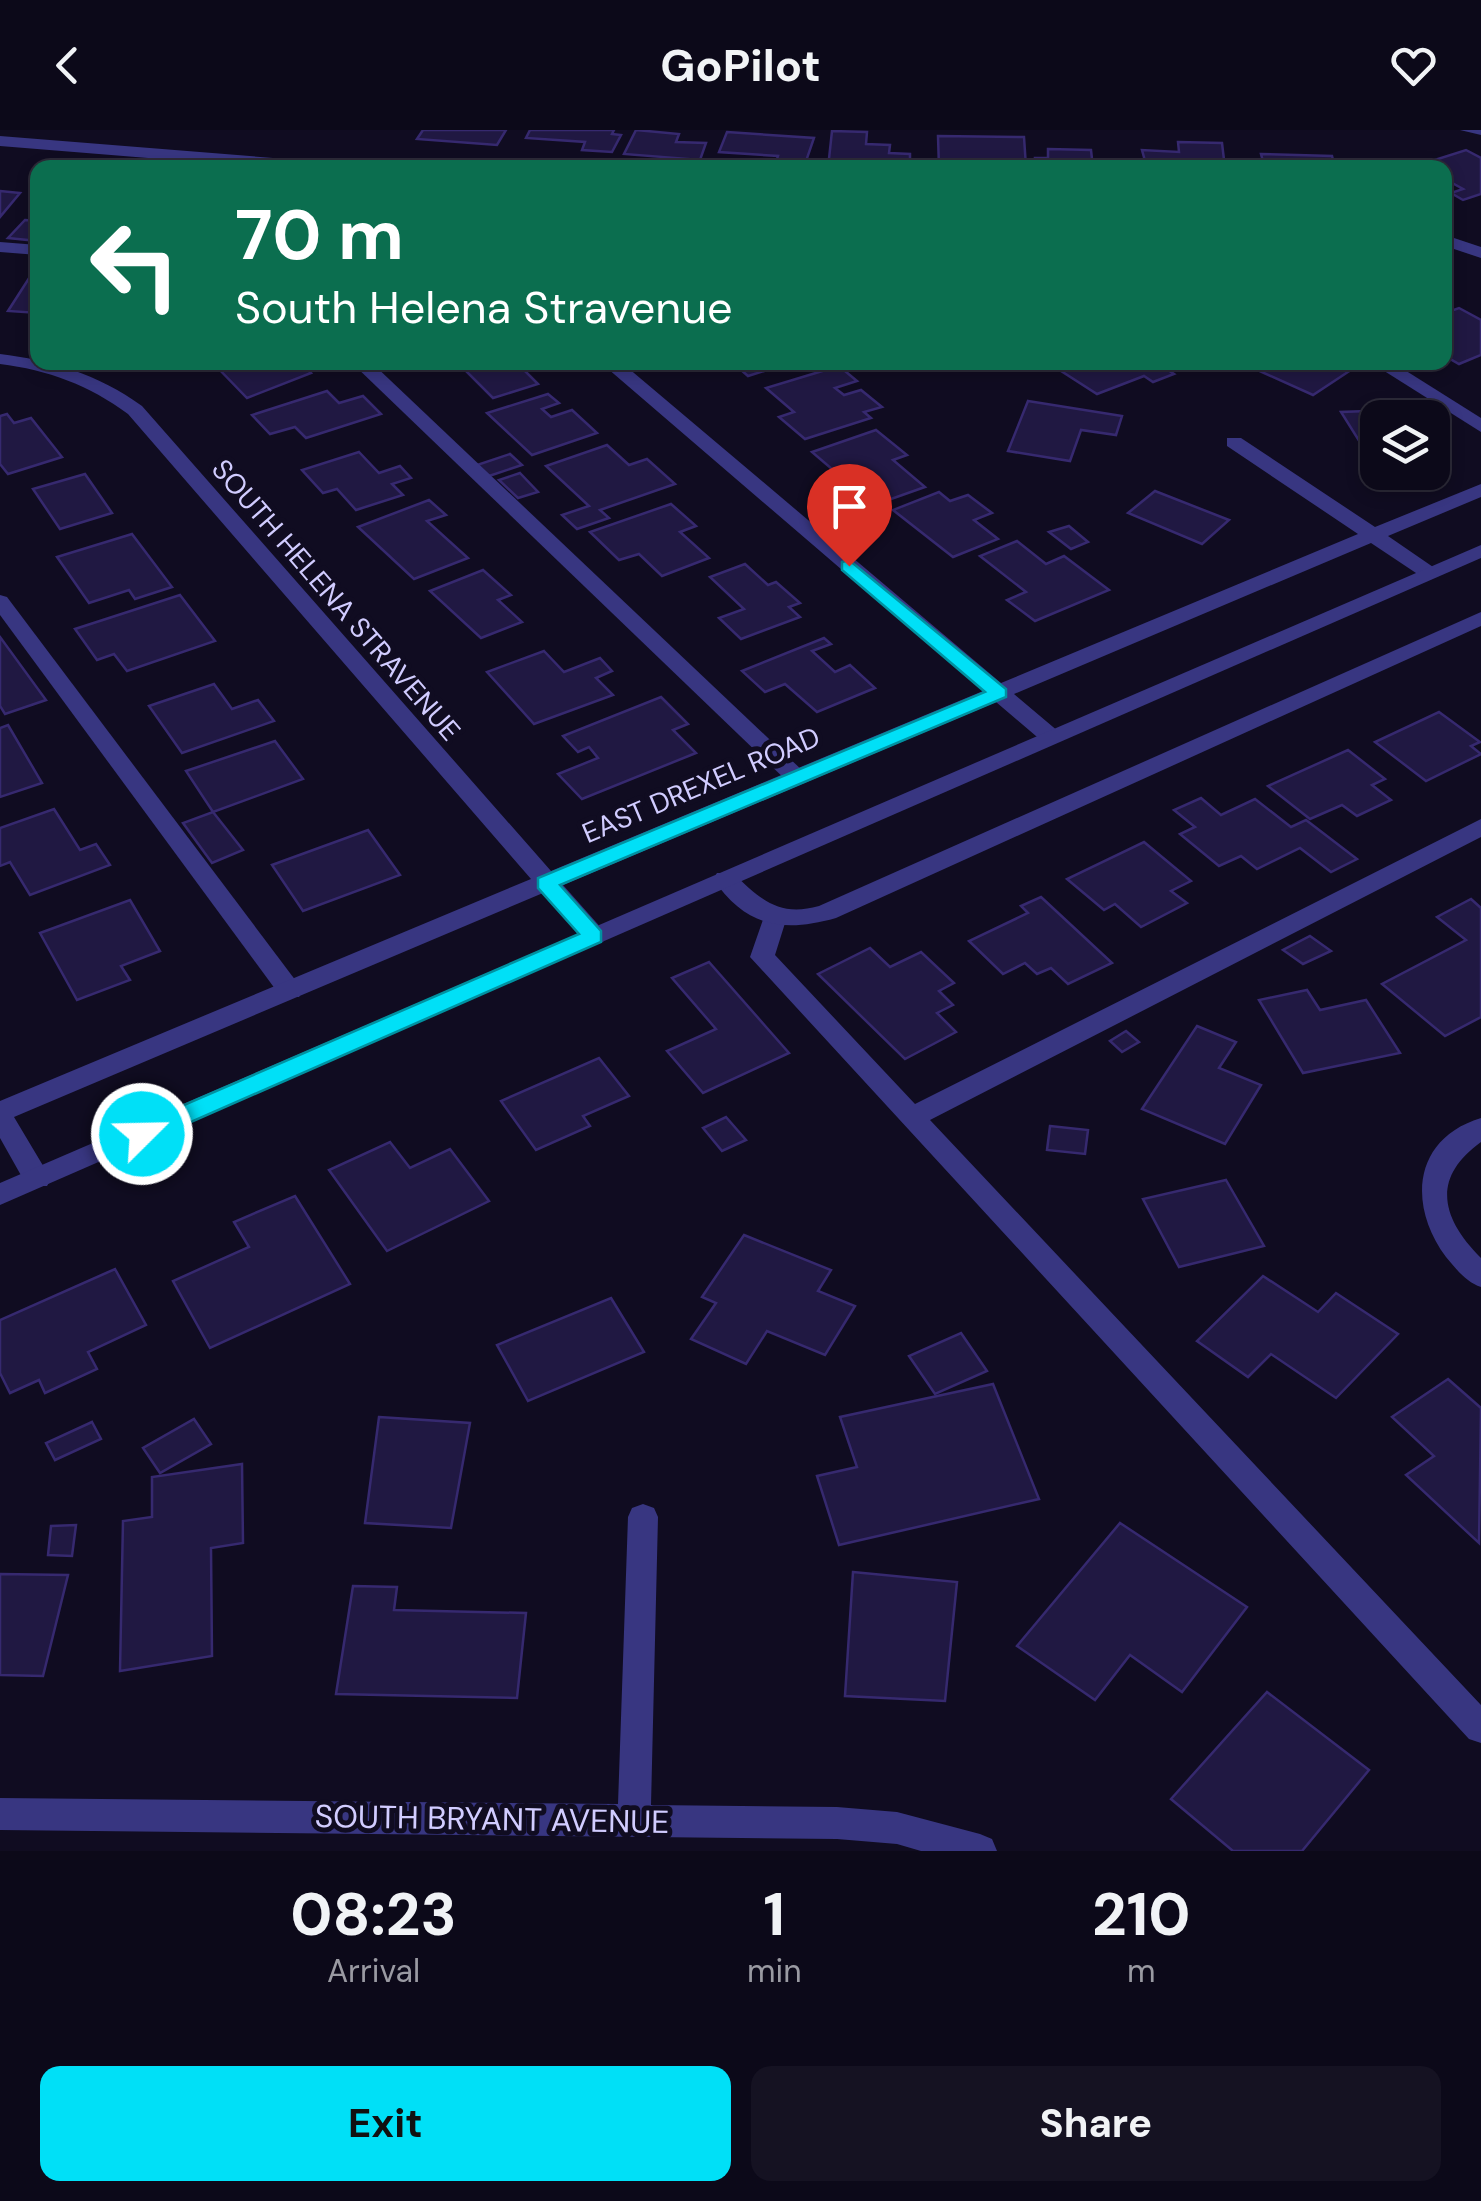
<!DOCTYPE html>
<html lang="en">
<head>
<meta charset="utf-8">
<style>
  body { margin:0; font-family:"DM Sans",sans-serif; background:#151222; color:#f1f3f6; height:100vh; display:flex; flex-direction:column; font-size:38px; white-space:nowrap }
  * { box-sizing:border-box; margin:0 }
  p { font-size:32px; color:#9a9aa2 }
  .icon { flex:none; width:55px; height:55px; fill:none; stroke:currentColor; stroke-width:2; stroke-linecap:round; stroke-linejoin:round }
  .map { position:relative; height:1721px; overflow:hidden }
  .drawer { display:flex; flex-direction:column; background:#0c0919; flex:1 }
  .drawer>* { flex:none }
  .banner { position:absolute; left:30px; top:30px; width:1422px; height:210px; border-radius:20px; box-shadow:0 5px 15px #0003,0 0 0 2px #2c2a38; background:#0b6e4f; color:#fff; overflow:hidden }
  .fabs { position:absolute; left:1360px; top:270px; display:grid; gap:20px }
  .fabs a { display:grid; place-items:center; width:90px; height:90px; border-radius:20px; background:#0c0919; box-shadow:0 5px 15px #0003,0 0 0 2px #2c2a38; font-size:50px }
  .pin { position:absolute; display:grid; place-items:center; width:85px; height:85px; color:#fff; margin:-102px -42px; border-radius:50% 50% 50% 0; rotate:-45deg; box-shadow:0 0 10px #0007 }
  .pin .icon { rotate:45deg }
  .me { position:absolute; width:110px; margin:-55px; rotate:67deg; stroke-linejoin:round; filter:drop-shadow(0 0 8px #0008) }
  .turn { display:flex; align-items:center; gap:35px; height:210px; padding:0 40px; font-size:45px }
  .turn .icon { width:130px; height:130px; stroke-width:2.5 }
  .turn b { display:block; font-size:70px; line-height:85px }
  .eta { display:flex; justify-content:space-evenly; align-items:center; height:170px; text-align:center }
  .eta b { font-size:60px; font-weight:700; line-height:70px }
  .button { display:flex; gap:20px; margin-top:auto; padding:20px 40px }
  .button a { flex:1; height:115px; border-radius:20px; background:#00e0f7; color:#111; font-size:40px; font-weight:700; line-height:115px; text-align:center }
  .button a+a { background:#151222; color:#f1f3f6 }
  header { display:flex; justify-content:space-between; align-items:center; height:130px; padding:0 40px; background:#0c0919; font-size:45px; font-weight:700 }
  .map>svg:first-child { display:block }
  .building { fill:#201842; stroke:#36296f; stroke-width:2.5 }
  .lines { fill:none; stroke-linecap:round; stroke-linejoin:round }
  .service { fill:#383681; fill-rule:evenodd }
  .minor { fill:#383681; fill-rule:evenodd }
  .tertiary { fill:#383681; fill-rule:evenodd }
  .route { fill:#00e0f7; stroke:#0092a1; stroke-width:2.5 }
  .labels { text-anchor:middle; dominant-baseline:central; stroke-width:10; stroke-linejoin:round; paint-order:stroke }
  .street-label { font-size:28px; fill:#d1ccff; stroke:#100c21 }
  .near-street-label { font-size:32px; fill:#d1ccff; stroke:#100c21 }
</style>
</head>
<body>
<header><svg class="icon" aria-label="back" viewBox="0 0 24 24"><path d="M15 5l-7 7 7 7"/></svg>GoPilot<svg class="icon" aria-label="heart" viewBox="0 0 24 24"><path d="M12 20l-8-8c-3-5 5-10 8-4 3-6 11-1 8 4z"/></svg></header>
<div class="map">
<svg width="1481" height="1721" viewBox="0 0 1481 1721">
  <rect width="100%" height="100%" fill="#100c21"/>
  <g class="building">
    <path d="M 423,0 L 506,0 L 497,15 L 417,9 Z"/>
    <path d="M 530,0 L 614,0 L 612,4 L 621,5 L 612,22 L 582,20 L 585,12 L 526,8 Z"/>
    <path d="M 636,0 L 679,4 L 676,12 L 706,13 L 700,30 L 624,24 Z"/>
    <path d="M 832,1 L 867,2 L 866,14 L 890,15 L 889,23 L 910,24 L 910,38 L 828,38 Z"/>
    <path d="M 727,2 L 814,8 L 804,37 L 775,35 L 778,26 L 719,22 Z"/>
    <path d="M 938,6 L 1024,7 L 1026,37 L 939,38 Z"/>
    <path d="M 1178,12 L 1222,13 L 1225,38 L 1147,38 L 1142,20 L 1179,22 Z"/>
    <path d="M 1048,19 L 1091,20 L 1092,29 L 1120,30 L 1121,38 L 1036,38 L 1035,28 L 1048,28 Z"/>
    <path d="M 1466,20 L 1481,28 L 1481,64 L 1463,70 L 1451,63 L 1463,59 L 1445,49 L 1445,38 L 1419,35 Z"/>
    <path d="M 1261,24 L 1332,26 L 1335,38 L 1246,38 L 1264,35 Z"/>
    <path d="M 0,61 L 20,63 L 0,87 Z"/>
    <path d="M 25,90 L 38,91 L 38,111 L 8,108 Z"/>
    <path d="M 33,142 L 38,142 L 38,183 L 8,181 Z"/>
    <path d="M 1459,178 L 1481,190 L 1481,225 L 1459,234 L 1445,226 L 1445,183 Z"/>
    <path d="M 222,232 L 300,232 L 311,243 L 247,268 L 215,235 Z"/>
    <path d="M 457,232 L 516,232 L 538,254 L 493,268 Z"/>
    <path d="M 732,232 L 790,232 L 790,233 L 748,246 Z"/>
    <path d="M 1076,232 L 1156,232 L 1174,244 L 1153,252 L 1144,246 L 1097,264 L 1058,239 Z"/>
    <path d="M 1363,232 L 1313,265 L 1242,233 L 1243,232 Z"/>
    <path d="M 839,236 L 857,251 L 835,258 L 844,265 L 861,260 L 882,277 L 864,282 L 871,288 L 805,309 L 779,287 L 794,282 L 766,258 Z"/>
    <path d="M 327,261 L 339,273 L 363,266 L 381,284 L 306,308 L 295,297 L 270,304 L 252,285 Z"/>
    <path d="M 548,264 L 559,273 L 542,279 L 551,287 L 572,280 L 597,303 L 532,325 L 487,283 Z"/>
    <path d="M 1028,271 L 1122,286 L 1116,305 L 1081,300 L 1070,331 L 1008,321 Z"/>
    <path d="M 1396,280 L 1399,286 L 1414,288 L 1378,288 L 1378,333 L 1373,333 L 1341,282 Z"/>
    <path d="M 7,284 L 14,293 L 31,288 L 62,327 L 8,344 L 0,334 L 0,286 Z"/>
    <path d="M 876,300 L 907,325 L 893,330 L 925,357 L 874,375 L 812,322 Z"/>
    <path d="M 607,315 L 629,335 L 647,329 L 675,354 L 600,380 L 609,388 L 577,399 L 562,385 L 589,376 L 546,336 Z"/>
    <path d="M 359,322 L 379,343 L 400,336 L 411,348 L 392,354 L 403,365 L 356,380 L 337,359 L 323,363 L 302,340 Z"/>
    <path d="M 510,324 L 522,335 L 489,346 L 477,335 Z"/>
    <path d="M 520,343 L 538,362 L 518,368 L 499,350 Z"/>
    <path d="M 85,344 L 112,383 L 60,399 L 33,359 Z"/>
    <path d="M 1155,361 L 1229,390 L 1202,414 L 1128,383 Z"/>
    <path d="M 939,362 L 950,371 L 968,365 L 992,383 L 974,390 L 998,409 L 953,427 L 893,380 Z"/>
    <path d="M 429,370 L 446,385 L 427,391 L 468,428 L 414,449 L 358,397 Z"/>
    <path d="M 671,374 L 696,396 L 680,402 L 709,428 L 662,446 L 639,424 L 619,430 L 590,402 Z"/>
    <path d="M 1069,396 L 1088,412 L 1071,419 L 1049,402 Z"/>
    <path d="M 132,404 L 172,457 L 135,469 L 129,460 L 89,473 L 57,427 Z"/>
    <path d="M 1017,411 L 1046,434 L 1064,426 L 1109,460 L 1035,491 L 1007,470 L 1026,462 L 980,426 Z"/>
    <path d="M 745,434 L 768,455 L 776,452 L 800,473 L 789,477 L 800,487 L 741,509 L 719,488 L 744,479 L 710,447 Z"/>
    <path d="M 483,440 L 511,465 L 498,470 L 522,492 L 481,508 L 430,461 Z"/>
    <path d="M 180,465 L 215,511 L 127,541 L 114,524 L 97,530 L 75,499 Z"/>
    <path d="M 0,507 L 46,570 L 5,584 L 0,576 Z"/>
    <path d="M 824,508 L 831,514 L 812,521 L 835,542 L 850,535 L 875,558 L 817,582 L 785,554 L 765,562 L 742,541 Z"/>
    <path d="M 544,521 L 564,542 L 600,528 L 612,541 L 596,548 L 613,565 L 534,594 L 487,542 Z"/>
    <path d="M 214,554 L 232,579 L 258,570 L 274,591 L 182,623 L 149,576 Z"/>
    <path d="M 661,567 L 688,594 L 673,600 L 696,623 L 582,669 L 558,644 L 598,628 L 589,617 L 578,622 L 563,606 Z"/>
    <path d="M 1439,582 L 1480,612 L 1471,616 L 1481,624 L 1426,651 L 1375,612 Z"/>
    <path d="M 8,595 L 42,653 L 0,667 L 0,598 Z"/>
    <path d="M 275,611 L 303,649 L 213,682 L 186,641 Z"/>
    <path d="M 1348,620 L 1385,649 L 1372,655 L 1391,670 L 1357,686 L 1342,675 L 1310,689 L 1268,656 Z"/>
    <path d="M 1201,668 L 1221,685 L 1255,669 L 1291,697 L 1306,690 L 1357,729 L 1331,742 L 1300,718 L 1257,739 L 1241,726 L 1219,736 L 1180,704 L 1195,697 L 1174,680 Z"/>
    <path d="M 54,679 L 80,720 L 96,714 L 110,735 L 30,765 L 10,732 L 0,736 L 0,698 Z"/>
    <path d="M 213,682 L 243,720 L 212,733 L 183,693 Z"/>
    <path d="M 368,700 L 400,745 L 303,781 L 272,735 Z"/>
    <path d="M 1144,712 L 1191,751 L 1171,761 L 1187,773 L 1141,797 L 1115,774 L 1104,780 L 1067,749 Z"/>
    <path d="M 1041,767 L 1112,833 L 1068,854 L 1051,838 L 1037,844 L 1025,833 L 1003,844 L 969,811 L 1028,783 L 1021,776 Z"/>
    <path d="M 1471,769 L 1481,778 L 1481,887 L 1445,906 L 1382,854 L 1466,810 L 1437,787 Z"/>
    <path d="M 130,770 L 160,821 L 121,836 L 130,850 L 77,870 L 40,803 Z"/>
    <path d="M 1310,806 L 1331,821 L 1303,834 L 1283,820 Z"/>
    <path d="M 870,818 L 890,837 L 921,822 L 954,853 L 939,861 L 953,875 L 937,883 L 956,902 L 905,929 L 818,844 Z"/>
    <path d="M 709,832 L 789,923 L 703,963 L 667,921 L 716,899 L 672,848 Z"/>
    <path d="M 1307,860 L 1320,880 L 1366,870 L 1400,923 L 1303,943 L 1259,870 Z"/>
    <path d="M 1197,896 L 1236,912 L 1219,938 L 1261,955 L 1225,1014 L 1142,979 Z"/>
    <path d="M 1126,901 L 1139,912 L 1122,922 L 1110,911 Z"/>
    <path d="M 599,928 L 629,966 L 583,986 L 590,996 L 536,1020 L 501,971 Z"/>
    <path d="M 726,987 L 746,1010 L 722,1021 L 703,998 Z"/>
    <path d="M 1050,996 L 1088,1000 L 1085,1024 L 1047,1020 Z"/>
    <path d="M 390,1012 L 410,1038 L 450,1019 L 489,1071 L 387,1121 L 329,1040 Z"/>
    <path d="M 1226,1050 L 1264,1116 L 1179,1137 L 1143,1069 Z"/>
    <path d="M 295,1066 L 350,1154 L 210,1218 L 173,1151 L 249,1117 L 234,1092 Z"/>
    <path d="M 744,1105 L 831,1140 L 818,1161 L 855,1176 L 825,1225 L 767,1201 L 746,1234 L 691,1209 L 716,1173 L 702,1167 Z"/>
    <path d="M 115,1139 L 146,1195 L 88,1222 L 97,1239 L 45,1263 L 39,1250 L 10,1263 L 0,1243 L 0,1190 Z"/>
    <path d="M 1263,1146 L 1318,1182 L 1336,1163 L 1398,1204 L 1336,1268 L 1271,1224 L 1248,1247 L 1197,1211 Z"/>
    <path d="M 611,1168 L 644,1222 L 528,1271 L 497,1215 Z"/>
    <path d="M 961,1203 L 987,1241 L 935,1264 L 909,1226 Z"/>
    <path d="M 1448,1249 L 1481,1278 L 1479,1413 L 1406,1345 L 1434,1326 L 1392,1287 Z"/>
    <path d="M 993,1254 L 1039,1369 L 839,1415 L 817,1346 L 857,1337 L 840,1287 Z"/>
    <path d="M 379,1287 L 470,1293 L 451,1398 L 365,1393 Z"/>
    <path d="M 194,1289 L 211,1314 L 160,1343 L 143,1318 Z"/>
    <path d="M 92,1292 L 101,1309 L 55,1330 L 46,1313 Z"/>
    <path d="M 242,1334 L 243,1413 L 211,1418 L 212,1526 L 120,1541 L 123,1391 L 152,1387 L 152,1347 Z"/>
    <path d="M 1120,1393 L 1247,1477 L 1182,1562 L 1130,1525 L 1095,1570 L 1017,1516 Z"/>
    <path d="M 76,1395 L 72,1426 L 48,1425 L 51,1396 Z"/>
    <path d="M 853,1442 L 957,1452 L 945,1571 L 845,1566 Z"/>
    <path d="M 0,1444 L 68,1445 L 43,1546 L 0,1545 Z"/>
    <path d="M 353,1456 L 397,1457 L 394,1480 L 526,1483 L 517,1568 L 336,1564 Z"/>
    <path d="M 1267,1562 L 1369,1640 L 1302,1721 L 1233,1721 L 1171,1669 Z"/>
  </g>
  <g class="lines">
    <g class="service">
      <path d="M 1460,0 L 1481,0 L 1481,5 Z"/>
      <path d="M 0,112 L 38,115 L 38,125 L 0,122 Z"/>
      <path d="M 351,232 L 371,232 L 805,643 L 808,648 L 805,653 L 789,653 Z"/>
      <path d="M 1370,232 L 1392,232 L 1481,288 L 1481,302 Z"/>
      <path d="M 0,465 L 7,467 L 299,855 L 303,861 L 299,867 L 281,867 L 0,485 Z"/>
      <path d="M 1481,689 L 1481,707 L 930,990 L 1481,1575 L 1481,1613 L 1469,1609 L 750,827 L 765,784 L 783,784 L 786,790 L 775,825 L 915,974 Z"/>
    </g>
    <g class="minor">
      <path d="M 0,6 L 336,33 L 344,38 L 270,38 L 0,16 Z"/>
      <path d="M 1445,105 L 1481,117 L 1481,128 L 1445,116 Z"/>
      <path d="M 0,224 C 50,230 98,244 142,276 L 551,741 L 983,561 L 600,232 L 621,232 L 1001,553 L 1358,404 L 1227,316 L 1227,308 L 1241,308 L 1375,397 L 1481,354 L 1481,367 L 1388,406 L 1436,439 L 1436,447 L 1422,447 L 1371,413 L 1014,564 L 1059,602 L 1062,607 L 1059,612 L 1043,612 L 996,572 L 563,755 L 603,800 L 606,806 L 603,812 L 585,812 L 543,763 L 14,987 L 51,1049 L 47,1056 L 27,1056 L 0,1008 L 0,971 L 531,749 L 128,284 C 89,255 48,240 0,234 Z"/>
      <path d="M 1481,482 L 1481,496 L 836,788 C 783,803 746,797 713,749 L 717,743 L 733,743 C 761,770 779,787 819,776 Z"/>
      <path d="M 1481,988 L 1481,1012 C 1431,1048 1441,1088 1481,1128 L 1481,1157 C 1466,1152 1456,1139 1446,1127 C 1408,1076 1412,1009 1481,988 Z"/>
      <path d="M 643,1374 L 654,1378 L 658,1387 L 651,1675 L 837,1677 L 897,1682 L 980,1704 L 992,1709 L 997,1721 L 921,1721 L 897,1714 L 837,1709 L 0,1700 L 0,1668 L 618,1674 L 628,1387 L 632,1378 Z"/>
    </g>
    <path class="tertiary" d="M 1481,415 L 1481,428 L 0,1075 L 0,1053 Z"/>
  </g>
  <path class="route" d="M 849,430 L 1006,559 L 1006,567 L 560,755 L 601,801 L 601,812 L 150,1010 L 133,1010 L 130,1004 L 133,997 L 579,804 L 538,758 L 538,748 L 985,562 L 842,440 L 842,432 Z"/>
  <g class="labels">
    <g class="street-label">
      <text transform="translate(336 470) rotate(49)">SOUTH HELENA STRAVENUE</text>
      <text transform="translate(701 655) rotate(-23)">EAST DREXEL ROAD</text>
    </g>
    <g class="near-street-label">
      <text transform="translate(492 1689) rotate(1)">SOUTH BRYANT AVENUE</text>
    </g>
  </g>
</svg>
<div class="fabs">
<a><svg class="icon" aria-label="layers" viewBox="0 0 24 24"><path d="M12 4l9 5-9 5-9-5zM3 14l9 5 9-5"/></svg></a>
</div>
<div class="pin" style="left:849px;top:436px;background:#d93025"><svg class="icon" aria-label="arrive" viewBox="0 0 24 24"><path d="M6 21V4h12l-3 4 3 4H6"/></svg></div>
<svg class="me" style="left:142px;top:1004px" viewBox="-20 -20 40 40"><circle r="17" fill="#00e0f7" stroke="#fff" stroke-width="3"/><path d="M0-11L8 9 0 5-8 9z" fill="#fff"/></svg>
<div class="banner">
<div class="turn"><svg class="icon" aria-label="left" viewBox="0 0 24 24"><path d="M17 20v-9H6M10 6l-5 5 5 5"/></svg><div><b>70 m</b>South Helena Stravenue</div></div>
</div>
</div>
<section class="drawer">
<div class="eta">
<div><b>08:23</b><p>Arrival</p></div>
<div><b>1</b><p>min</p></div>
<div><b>210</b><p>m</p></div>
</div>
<div class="button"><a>Exit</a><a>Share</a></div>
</section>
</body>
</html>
